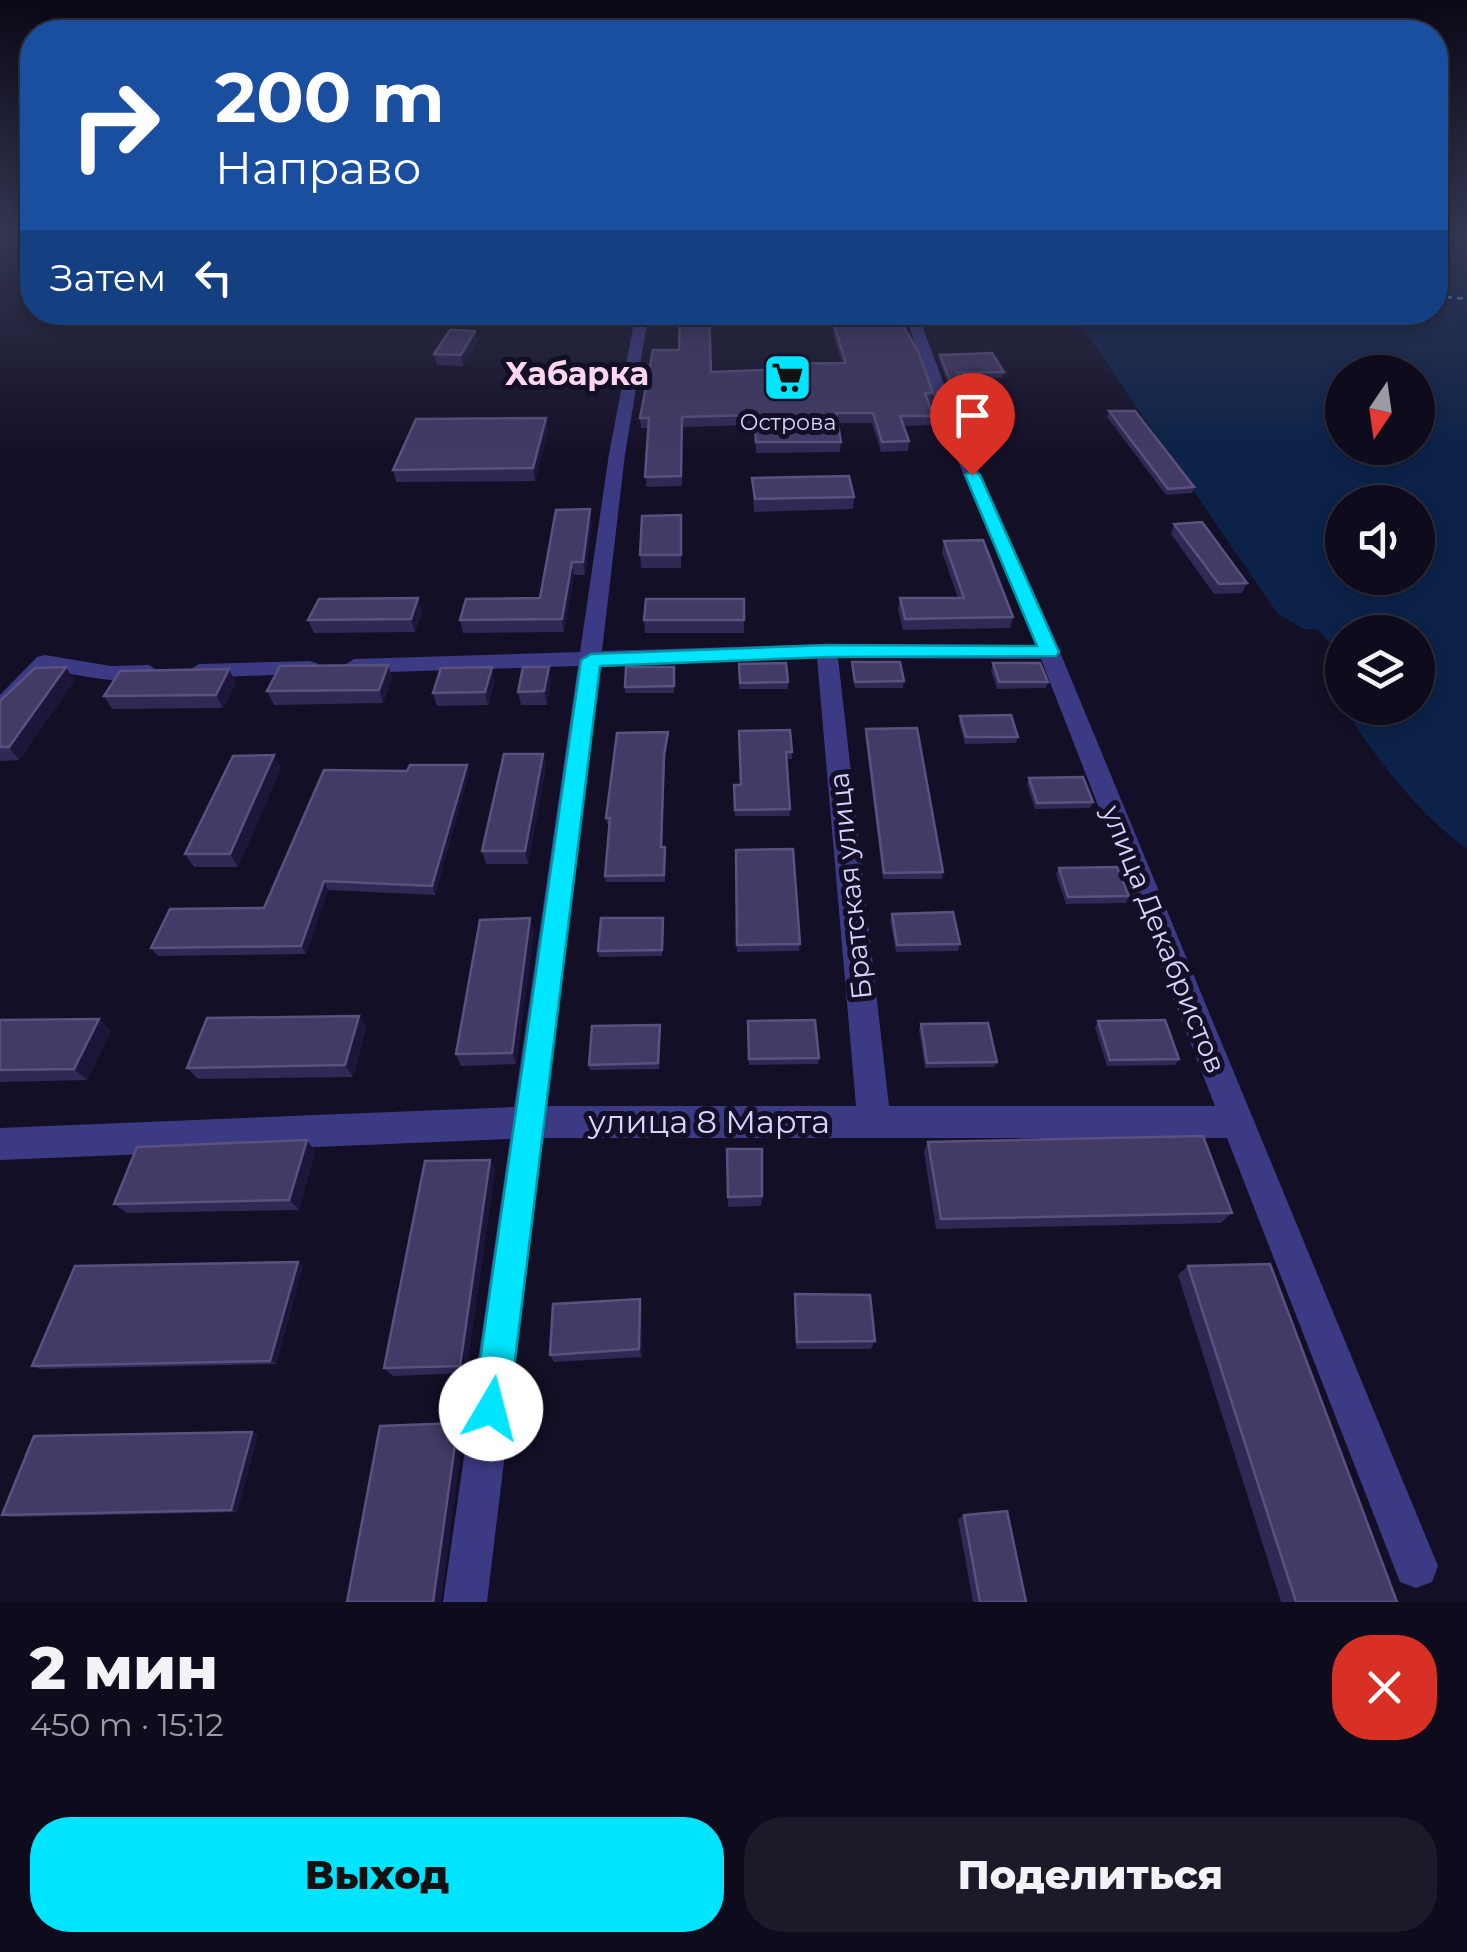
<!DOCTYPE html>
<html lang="ru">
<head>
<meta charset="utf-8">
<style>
  body { margin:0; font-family:Montserrat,sans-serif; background:#1c1929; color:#f1f3f6; height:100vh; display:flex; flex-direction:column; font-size:38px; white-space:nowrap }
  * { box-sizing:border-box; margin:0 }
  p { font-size:32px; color:#9b9ba3 }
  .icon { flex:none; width:55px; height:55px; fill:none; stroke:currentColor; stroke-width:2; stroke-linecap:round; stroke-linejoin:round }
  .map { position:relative; height:1602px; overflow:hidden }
  .sheet { display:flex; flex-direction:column; background:#0e0b1c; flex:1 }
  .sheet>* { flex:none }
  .guide { position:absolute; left:20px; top:20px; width:1428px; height:305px; border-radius:40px; box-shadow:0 5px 15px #0003,0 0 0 2px #2e2b3b; background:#1a4fa0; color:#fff; overflow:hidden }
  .needle { width:65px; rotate:193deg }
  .fabs { position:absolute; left:1325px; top:355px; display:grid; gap:20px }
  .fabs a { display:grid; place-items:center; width:110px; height:110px; border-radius:50%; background:#0e0b1c; box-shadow:0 5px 15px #0003,0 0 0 2px #2e2b3b; font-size:50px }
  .pin { position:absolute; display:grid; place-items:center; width:85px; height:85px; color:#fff; margin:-102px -42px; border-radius:50% 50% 50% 0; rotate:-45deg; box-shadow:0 0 10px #0007 }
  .pin .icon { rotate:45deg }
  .me { position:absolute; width:110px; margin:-55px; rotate:8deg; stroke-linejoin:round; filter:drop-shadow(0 0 8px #0008) }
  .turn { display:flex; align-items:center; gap:35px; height:210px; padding:0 30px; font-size:45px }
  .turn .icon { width:130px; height:130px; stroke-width:2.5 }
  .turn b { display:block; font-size:70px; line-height:85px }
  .then { display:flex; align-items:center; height:95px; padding:0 30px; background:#0003; gap:20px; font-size:38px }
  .round { display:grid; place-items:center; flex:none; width:105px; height:105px; border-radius:40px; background:#1c1929 }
  .overview { display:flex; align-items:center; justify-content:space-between; height:170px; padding:0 30px }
  h1 { font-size:60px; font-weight:800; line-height:75px }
  .cta { display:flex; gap:20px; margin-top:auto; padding:20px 30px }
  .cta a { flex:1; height:115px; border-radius:40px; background:#00e5ff; color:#111; font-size:40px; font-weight:800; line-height:115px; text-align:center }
  .cta a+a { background:#1c1929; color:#f1f3f6 }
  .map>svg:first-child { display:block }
  .water { fill:#0c2248; fill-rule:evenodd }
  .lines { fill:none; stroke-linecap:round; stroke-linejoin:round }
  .ferry { stroke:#62b6ff; stroke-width:2.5; stroke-dasharray:6 5; stroke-linecap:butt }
  .street { fill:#3d3a85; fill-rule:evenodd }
  .wall { fill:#312854 }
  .shaded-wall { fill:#1d163a }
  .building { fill:#433a66; stroke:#5a527e; stroke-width:2.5 }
  .route { fill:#00e5ff; stroke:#0095a6; stroke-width:2.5 }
  .labels { text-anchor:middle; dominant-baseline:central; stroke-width:10; stroke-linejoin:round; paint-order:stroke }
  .far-poi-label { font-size:22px; fill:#d9d4ff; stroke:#130f26 }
  .street-label { font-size:28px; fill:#d9d4ff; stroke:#130f26 }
  .far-district-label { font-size:32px; font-weight:bold; fill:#ffd6f0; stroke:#130f26 }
  .near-street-label { font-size:32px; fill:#d9d4ff; stroke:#130f26 }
</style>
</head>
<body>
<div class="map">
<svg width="1467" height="1602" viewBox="0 0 1467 1602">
  <rect width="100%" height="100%" fill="#130f26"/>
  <path class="water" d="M 1435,232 L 1467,233 L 1467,849 C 1416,812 1380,762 1345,711 L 1344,708 L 1418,708 L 1418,632 L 1342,632 L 1342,657 L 1318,630 L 1303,629 L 1277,613 L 1077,320 L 1067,313 L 1435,312 ZM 1342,372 L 1418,372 L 1418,448 L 1342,448 ZM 1342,502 L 1418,502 L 1418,578 L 1342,578 Z"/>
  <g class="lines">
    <path class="ferry" d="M 1435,296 L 1467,299"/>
    <g class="street">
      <path d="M 636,312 L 649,312 L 625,454 L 602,651 L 827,644 L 1036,645 L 949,440 L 904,312 L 917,312 L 965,440 L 1060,652 L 1438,1566 L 1432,1582 L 1416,1588 L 1400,1582 L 1227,1138 L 543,1138 L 487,1602 L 443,1602 L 510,1139 L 0,1160 L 0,1128 L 514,1107 L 578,666 L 354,673 L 343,666 L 354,659 L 580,652 L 609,454 ZM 817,658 L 856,1106 L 547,1106 L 600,665 ZM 838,658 L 1041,659 L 1215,1106 L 889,1106 Z"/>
      <path d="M 45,655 L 111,666 L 149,665 L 160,672 C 141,691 75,674 50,670 L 8,713 L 0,716 L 0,695 L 37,657 Z"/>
      <path d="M 309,661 L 317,663 L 320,668 L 317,673 L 199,678 L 188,671 L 199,664 Z"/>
    </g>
  </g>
  <g class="wall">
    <path d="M 790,312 L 816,312 L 816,324 L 792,324 Z"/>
    <path d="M 834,325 L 933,393 L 932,403 L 928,403 L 933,416 L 932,425 L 903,426 L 909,441 L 908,451 L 881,452 L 872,423 L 837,423 L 841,442 L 840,452 L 756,453 L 754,425 L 682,427 L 682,486 L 646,487 L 648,428 L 641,428 L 640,418 L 711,372 L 766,370 L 766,364 L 842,363 L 833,334 Z"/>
    <path d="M 475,331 L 477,341 L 463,366 L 437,365 L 434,354 Z"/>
    <path d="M 940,355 L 1004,372 L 1002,378 L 960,379 L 970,396 L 969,401 L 955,402 L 939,360 Z"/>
    <path d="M 1109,411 L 1194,487 L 1192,493 L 1166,495 L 1107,417 Z"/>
    <path d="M 548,430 L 535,481 L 396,482 L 393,470 Z"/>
    <path d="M 752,478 L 854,497 L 853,509 L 754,512 Z"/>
    <path d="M 681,515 L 681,568 L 641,568 L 640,555 Z"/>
    <path d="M 592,522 L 585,575 L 574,575 L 564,632 L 463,633 L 460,620 L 540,598 Z"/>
    <path d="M 1174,524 L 1247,583 L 1242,593 L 1214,594 L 1171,534 Z"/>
    <path d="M 944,541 L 1013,617 L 1010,628 L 903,630 L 898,610 L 900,598 L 958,598 L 942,552 Z"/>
    <path d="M 418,598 L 422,611 L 415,632 L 314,633 L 308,620 Z"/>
    <path d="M 744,599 L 744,633 L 645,633 L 644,620 Z"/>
    <path d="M 852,662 L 904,681 L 903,688 L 855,688 L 852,669 Z"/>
    <path d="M 993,663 L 1048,682 L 1046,688 L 997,689 L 991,670 Z"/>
    <path d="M 739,664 L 788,682 L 788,689 L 739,689 Z"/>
    <path d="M 388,665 L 392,678 L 383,703 L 274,705 L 267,691 Z"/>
    <path d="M 66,667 L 74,681 L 19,760 L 0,761 L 0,701 Z"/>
    <path d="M 674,667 L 674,693 L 625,693 L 625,687 Z"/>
    <path d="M 229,669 L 236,683 L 223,708 L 112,709 L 104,696 Z"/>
    <path d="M 495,680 L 488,705 L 437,706 L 433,693 Z"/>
    <path d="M 551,680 L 547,705 L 521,705 L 518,692 Z"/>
    <path d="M 960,716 L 1018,737 L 1016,743 L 965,744 L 959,722 Z"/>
    <path d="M 866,729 L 943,872 L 942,879 L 883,879 L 865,735 Z"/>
    <path d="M 739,731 L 792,752 L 792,759 L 786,759 L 790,816 L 735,816 L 734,785 L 741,785 Z"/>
    <path d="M 668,732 L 665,761 L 662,847 L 665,847 L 665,882 L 606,882 L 605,876 L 610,824 L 607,824 L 606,818 Z"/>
    <path d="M 543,754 L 546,767 L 528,864 L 486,864 L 482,851 Z"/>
    <path d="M 274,755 L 281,768 L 238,867 L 194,867 L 185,854 Z"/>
    <path d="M 467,765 L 469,773 L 435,895 L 328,890 L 306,954 L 158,956 L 151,948 L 264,908 L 407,771 Z"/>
    <path d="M 1029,778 L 1093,802 L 1090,808 L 1035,809 L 1027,784 Z"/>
    <path d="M 736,856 L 800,944 L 799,951 L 737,952 Z"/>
    <path d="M 1059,868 L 1129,896 L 1126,903 L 1066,904 L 1056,874 Z"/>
    <path d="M 892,914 L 960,944 L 958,951 L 896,952 L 890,920 Z"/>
    <path d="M 663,918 L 662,956 L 599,957 L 598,951 Z"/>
    <path d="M 534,931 L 516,1064 L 461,1066 L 456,1054 Z"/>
    <path d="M 359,1016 L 366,1028 L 353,1077 L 198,1079 L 187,1068 Z"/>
    <path d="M 99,1019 L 111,1031 L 87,1080 L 0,1082 L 0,1020 Z"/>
    <path d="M 748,1021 L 819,1058 L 818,1064 L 749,1065 Z"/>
    <path d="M 1098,1021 L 1179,1059 L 1175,1065 L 1107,1066 L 1095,1027 Z"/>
    <path d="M 921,1024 L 997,1062 L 994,1067 L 925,1068 L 919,1030 Z"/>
    <path d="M 660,1031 L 659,1069 L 590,1070 L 589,1065 Z"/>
    <path d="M 928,1142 L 1232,1213 L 1221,1223 L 936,1229 L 924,1152 Z"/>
    <path d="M 727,1149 L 762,1196 L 761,1206 L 728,1207 Z"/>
    <path d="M 315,1151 L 299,1210 L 127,1213 L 114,1204 Z"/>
    <path d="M 490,1160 L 495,1170 L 466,1373 L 393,1376 L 384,1368 Z"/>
    <path d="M 298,1262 L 303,1266 L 276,1364 L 40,1369 L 32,1366 Z"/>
    <path d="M 1188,1266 L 1397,1602 L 1281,1602 L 1178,1275 Z"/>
    <path d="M 795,1294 L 875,1341 L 871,1349 L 796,1349 L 794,1303 Z"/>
    <path d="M 640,1299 L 642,1307 L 642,1357 L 554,1362 L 550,1355 Z"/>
    <path d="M 252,1432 L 258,1435 L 237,1512 L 12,1517 L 2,1515 Z"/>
    <path d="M 964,1515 L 1026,1602 L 973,1602 L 958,1519 Z"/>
  </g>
  <g class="shaded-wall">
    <path d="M 475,331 L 477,341 L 463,366 L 461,355 Z"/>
    <path d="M 546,418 L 548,430 L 535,481 L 533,468 Z"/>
    <path d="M 590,509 L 592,522 L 585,575 L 583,562 Z"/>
    <path d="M 572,562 L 574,575 L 564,632 L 562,619 Z"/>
    <path d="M 418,598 L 422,611 L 415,632 L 411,619 Z"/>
    <path d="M 388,665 L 392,678 L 383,703 L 379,690 Z"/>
    <path d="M 66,667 L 74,681 L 19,760 L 9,747 Z"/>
    <path d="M 492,667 L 495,680 L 488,705 L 485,692 Z"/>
    <path d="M 549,667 L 551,680 L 547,705 L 544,691 Z"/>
    <path d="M 229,669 L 236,683 L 223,708 L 216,695 Z"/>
    <path d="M 543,754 L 546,767 L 528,864 L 525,851 Z"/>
    <path d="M 274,755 L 281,768 L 238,867 L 230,854 Z"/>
    <path d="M 467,765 L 469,773 L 435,895 L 432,886 Z"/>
    <path d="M 324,881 L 328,890 L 306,954 L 301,946 Z"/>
    <path d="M 530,918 L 534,931 L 516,1064 L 512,1053 Z"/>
    <path d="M 359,1016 L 366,1028 L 353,1077 L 345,1065 Z"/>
    <path d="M 99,1019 L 111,1031 L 87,1080 L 74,1069 Z"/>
    <path d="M 307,1140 L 315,1151 L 299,1210 L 289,1200 Z"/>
    <path d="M 490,1160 L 495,1170 L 466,1373 L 460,1366 Z"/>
    <path d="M 298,1262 L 303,1266 L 276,1364 L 270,1361 Z"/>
    <path d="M 640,1299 L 642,1307 L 642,1357 L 639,1349 Z"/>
    <path d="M 458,1423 L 464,1429 L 441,1602 L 433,1602 Z"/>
    <path d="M 252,1432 L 258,1435 L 237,1512 L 231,1510 Z"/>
  </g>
  <g class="building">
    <path d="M 680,312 L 709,312 L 711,372 L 767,370 L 766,364 L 846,363 L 834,325 L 902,324 L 918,351 L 933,393 L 925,393 L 933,416 L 900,416 L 909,441 L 882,442 L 873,413 L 836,413 L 841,442 L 756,442 L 754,415 L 682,417 L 681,476 L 645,477 L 649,418 L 640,418 L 653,350 L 679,350 Z"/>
    <path d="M 792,312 L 816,312 L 817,315 L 792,315 Z"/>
    <path d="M 450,330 L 475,331 L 461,355 L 434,354 Z"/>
    <path d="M 992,353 L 1004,372 L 957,373 L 970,396 L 956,396 L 940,355 Z"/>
    <path d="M 1109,411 L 1135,411 L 1194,487 L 1168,489 Z"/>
    <path d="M 546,418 L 533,468 L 393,470 L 416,419 Z"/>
    <path d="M 849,476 L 854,497 L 755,499 L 752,478 Z"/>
    <path d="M 590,509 L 583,562 L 572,562 L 562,619 L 460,620 L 466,599 L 540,598 L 556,510 Z"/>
    <path d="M 681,515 L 681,555 L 640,555 L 642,516 Z"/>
    <path d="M 1202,522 L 1247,583 L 1219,584 L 1174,524 Z"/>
    <path d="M 983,540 L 1013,617 L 905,619 L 900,598 L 964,598 L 944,541 Z"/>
    <path d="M 418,598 L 411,619 L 308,620 L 319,599 Z"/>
    <path d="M 646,599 L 744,599 L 744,620 L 644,620 Z"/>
    <path d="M 852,662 L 900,662 L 904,681 L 855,682 Z"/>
    <path d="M 786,663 L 788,682 L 740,683 L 739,664 Z"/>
    <path d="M 993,663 L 1040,663 L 1048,682 L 999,682 Z"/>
    <path d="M 388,665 L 379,690 L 267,691 L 280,666 Z"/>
    <path d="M 66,667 L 9,747 L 0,747 L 0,701 L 35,668 Z"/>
    <path d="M 492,667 L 485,692 L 433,693 L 441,668 Z"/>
    <path d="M 523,667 L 549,667 L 544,691 L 518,692 Z"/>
    <path d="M 626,667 L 674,667 L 674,686 L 625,687 Z"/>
    <path d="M 229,669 L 216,695 L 104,696 L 120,671 Z"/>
    <path d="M 1011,715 L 1018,737 L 966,737 L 960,716 Z"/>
    <path d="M 917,728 L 943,872 L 884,873 L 866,729 Z"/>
    <path d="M 790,730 L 792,752 L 786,752 L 790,809 L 735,810 L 734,785 L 741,785 L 739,731 Z"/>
    <path d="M 668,732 L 664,755 L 661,847 L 665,847 L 664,875 L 605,876 L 610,818 L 606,818 L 617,733 Z"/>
    <path d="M 504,754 L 543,754 L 525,851 L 482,851 Z"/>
    <path d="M 274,755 L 230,854 L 185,854 L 233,756 Z"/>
    <path d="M 410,765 L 467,765 L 432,886 L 324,881 L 301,946 L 151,948 L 170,909 L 264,908 L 324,770 L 407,771 Z"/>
    <path d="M 1083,777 L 1093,802 L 1037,803 L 1029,778 Z"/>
    <path d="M 793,849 L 800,944 L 737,945 L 736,850 Z"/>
    <path d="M 1117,867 L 1129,896 L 1068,897 L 1059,868 Z"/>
    <path d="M 953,912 L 960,944 L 897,945 L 892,914 Z"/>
    <path d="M 530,918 L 512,1053 L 456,1054 L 480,920 Z"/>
    <path d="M 601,918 L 663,918 L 662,950 L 598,951 Z"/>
    <path d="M 359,1016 L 345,1065 L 187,1068 L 207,1018 Z"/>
    <path d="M 99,1019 L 74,1069 L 0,1070 L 0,1020 Z"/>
    <path d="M 815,1020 L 819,1058 L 749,1059 L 748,1021 Z"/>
    <path d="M 1165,1020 L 1179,1059 L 1110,1060 L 1098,1021 Z"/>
    <path d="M 988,1023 L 997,1062 L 927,1063 L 921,1024 Z"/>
    <path d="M 660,1025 L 658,1063 L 589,1065 L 592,1026 Z"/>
    <path d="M 1203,1136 L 1232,1213 L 941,1219 L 928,1142 Z"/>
    <path d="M 307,1140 L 289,1200 L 114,1204 L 137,1147 Z"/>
    <path d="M 727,1149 L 762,1149 L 762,1196 L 728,1197 Z"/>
    <path d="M 490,1160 L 460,1366 L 384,1368 L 425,1161 Z"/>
    <path d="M 298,1262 L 270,1361 L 32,1366 L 75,1266 Z"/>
    <path d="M 1270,1264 L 1397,1602 L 1296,1602 L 1188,1266 Z"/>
    <path d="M 795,1294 L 870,1295 L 875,1341 L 797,1342 Z"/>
    <path d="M 640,1299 L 639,1349 L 550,1355 L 553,1304 Z"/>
    <path d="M 458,1423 L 433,1602 L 347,1602 L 380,1426 Z"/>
    <path d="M 252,1432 L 231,1510 L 2,1515 L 34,1436 Z"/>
    <path d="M 1007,1511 L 1026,1602 L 980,1602 L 964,1515 Z"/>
  </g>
  <linearGradient id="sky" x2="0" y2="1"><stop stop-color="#0a0815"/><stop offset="0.51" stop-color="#333752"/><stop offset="1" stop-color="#333752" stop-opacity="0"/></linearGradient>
  <rect width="1467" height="457" fill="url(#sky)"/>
  <path class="route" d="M 972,471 L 980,475 L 1059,652 L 1056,656 L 827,657 L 600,666 L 509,1409 L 504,1422 L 491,1427 L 478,1422 L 473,1409 L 581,660 L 591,654 L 827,645 L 1037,646 L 965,475 Z"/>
  <defs>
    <symbol id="supermarket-square" viewBox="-11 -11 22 22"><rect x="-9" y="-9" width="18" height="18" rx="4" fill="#00e5ff" stroke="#130f26"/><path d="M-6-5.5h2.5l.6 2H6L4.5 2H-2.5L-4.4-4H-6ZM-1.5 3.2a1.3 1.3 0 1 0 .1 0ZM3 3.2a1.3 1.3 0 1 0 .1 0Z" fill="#111"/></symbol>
  </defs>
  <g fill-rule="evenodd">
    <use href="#supermarket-square" x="760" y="350" width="55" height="55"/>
  </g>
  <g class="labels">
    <g class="far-poi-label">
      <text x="788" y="422">Острова</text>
    </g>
    <g class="street-label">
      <text transform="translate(850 886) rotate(-96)">Братская улица</text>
      <text transform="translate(1164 939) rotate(68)">улица Декабристов</text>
    </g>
    <g class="far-district-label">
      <text x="577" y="373">Хабарка</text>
    </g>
    <g class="near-street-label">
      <text x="709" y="1121">улица 8 Марта</text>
    </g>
  </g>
</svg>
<div class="fabs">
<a><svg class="needle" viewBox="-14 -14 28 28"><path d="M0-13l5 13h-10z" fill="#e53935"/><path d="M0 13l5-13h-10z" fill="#9b9ba3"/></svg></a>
<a><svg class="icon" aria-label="sound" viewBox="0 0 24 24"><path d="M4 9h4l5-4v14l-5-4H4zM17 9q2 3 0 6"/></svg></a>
<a><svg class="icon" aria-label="layers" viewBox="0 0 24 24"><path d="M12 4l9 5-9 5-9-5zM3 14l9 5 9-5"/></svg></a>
</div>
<div class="pin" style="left:972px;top:475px;background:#d93025"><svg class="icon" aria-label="arrive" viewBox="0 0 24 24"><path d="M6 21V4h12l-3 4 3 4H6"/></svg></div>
<svg class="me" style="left:491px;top:1409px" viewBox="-20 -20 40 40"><circle r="19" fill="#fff"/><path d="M0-13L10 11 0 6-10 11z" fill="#00e5ff"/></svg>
<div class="guide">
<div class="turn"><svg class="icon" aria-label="right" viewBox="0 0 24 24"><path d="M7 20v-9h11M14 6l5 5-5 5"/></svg><div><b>200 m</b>Направо</div></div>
<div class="then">Затем<svg class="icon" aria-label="left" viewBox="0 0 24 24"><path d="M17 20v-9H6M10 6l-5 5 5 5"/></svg></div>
</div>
</div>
<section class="sheet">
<div class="overview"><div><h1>2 мин</h1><p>450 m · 15:12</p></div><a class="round" style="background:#d93025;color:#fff"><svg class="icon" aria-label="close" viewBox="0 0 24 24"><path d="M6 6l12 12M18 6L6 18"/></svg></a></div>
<div class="cta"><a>Выход</a><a>Поделиться</a></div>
</section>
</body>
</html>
